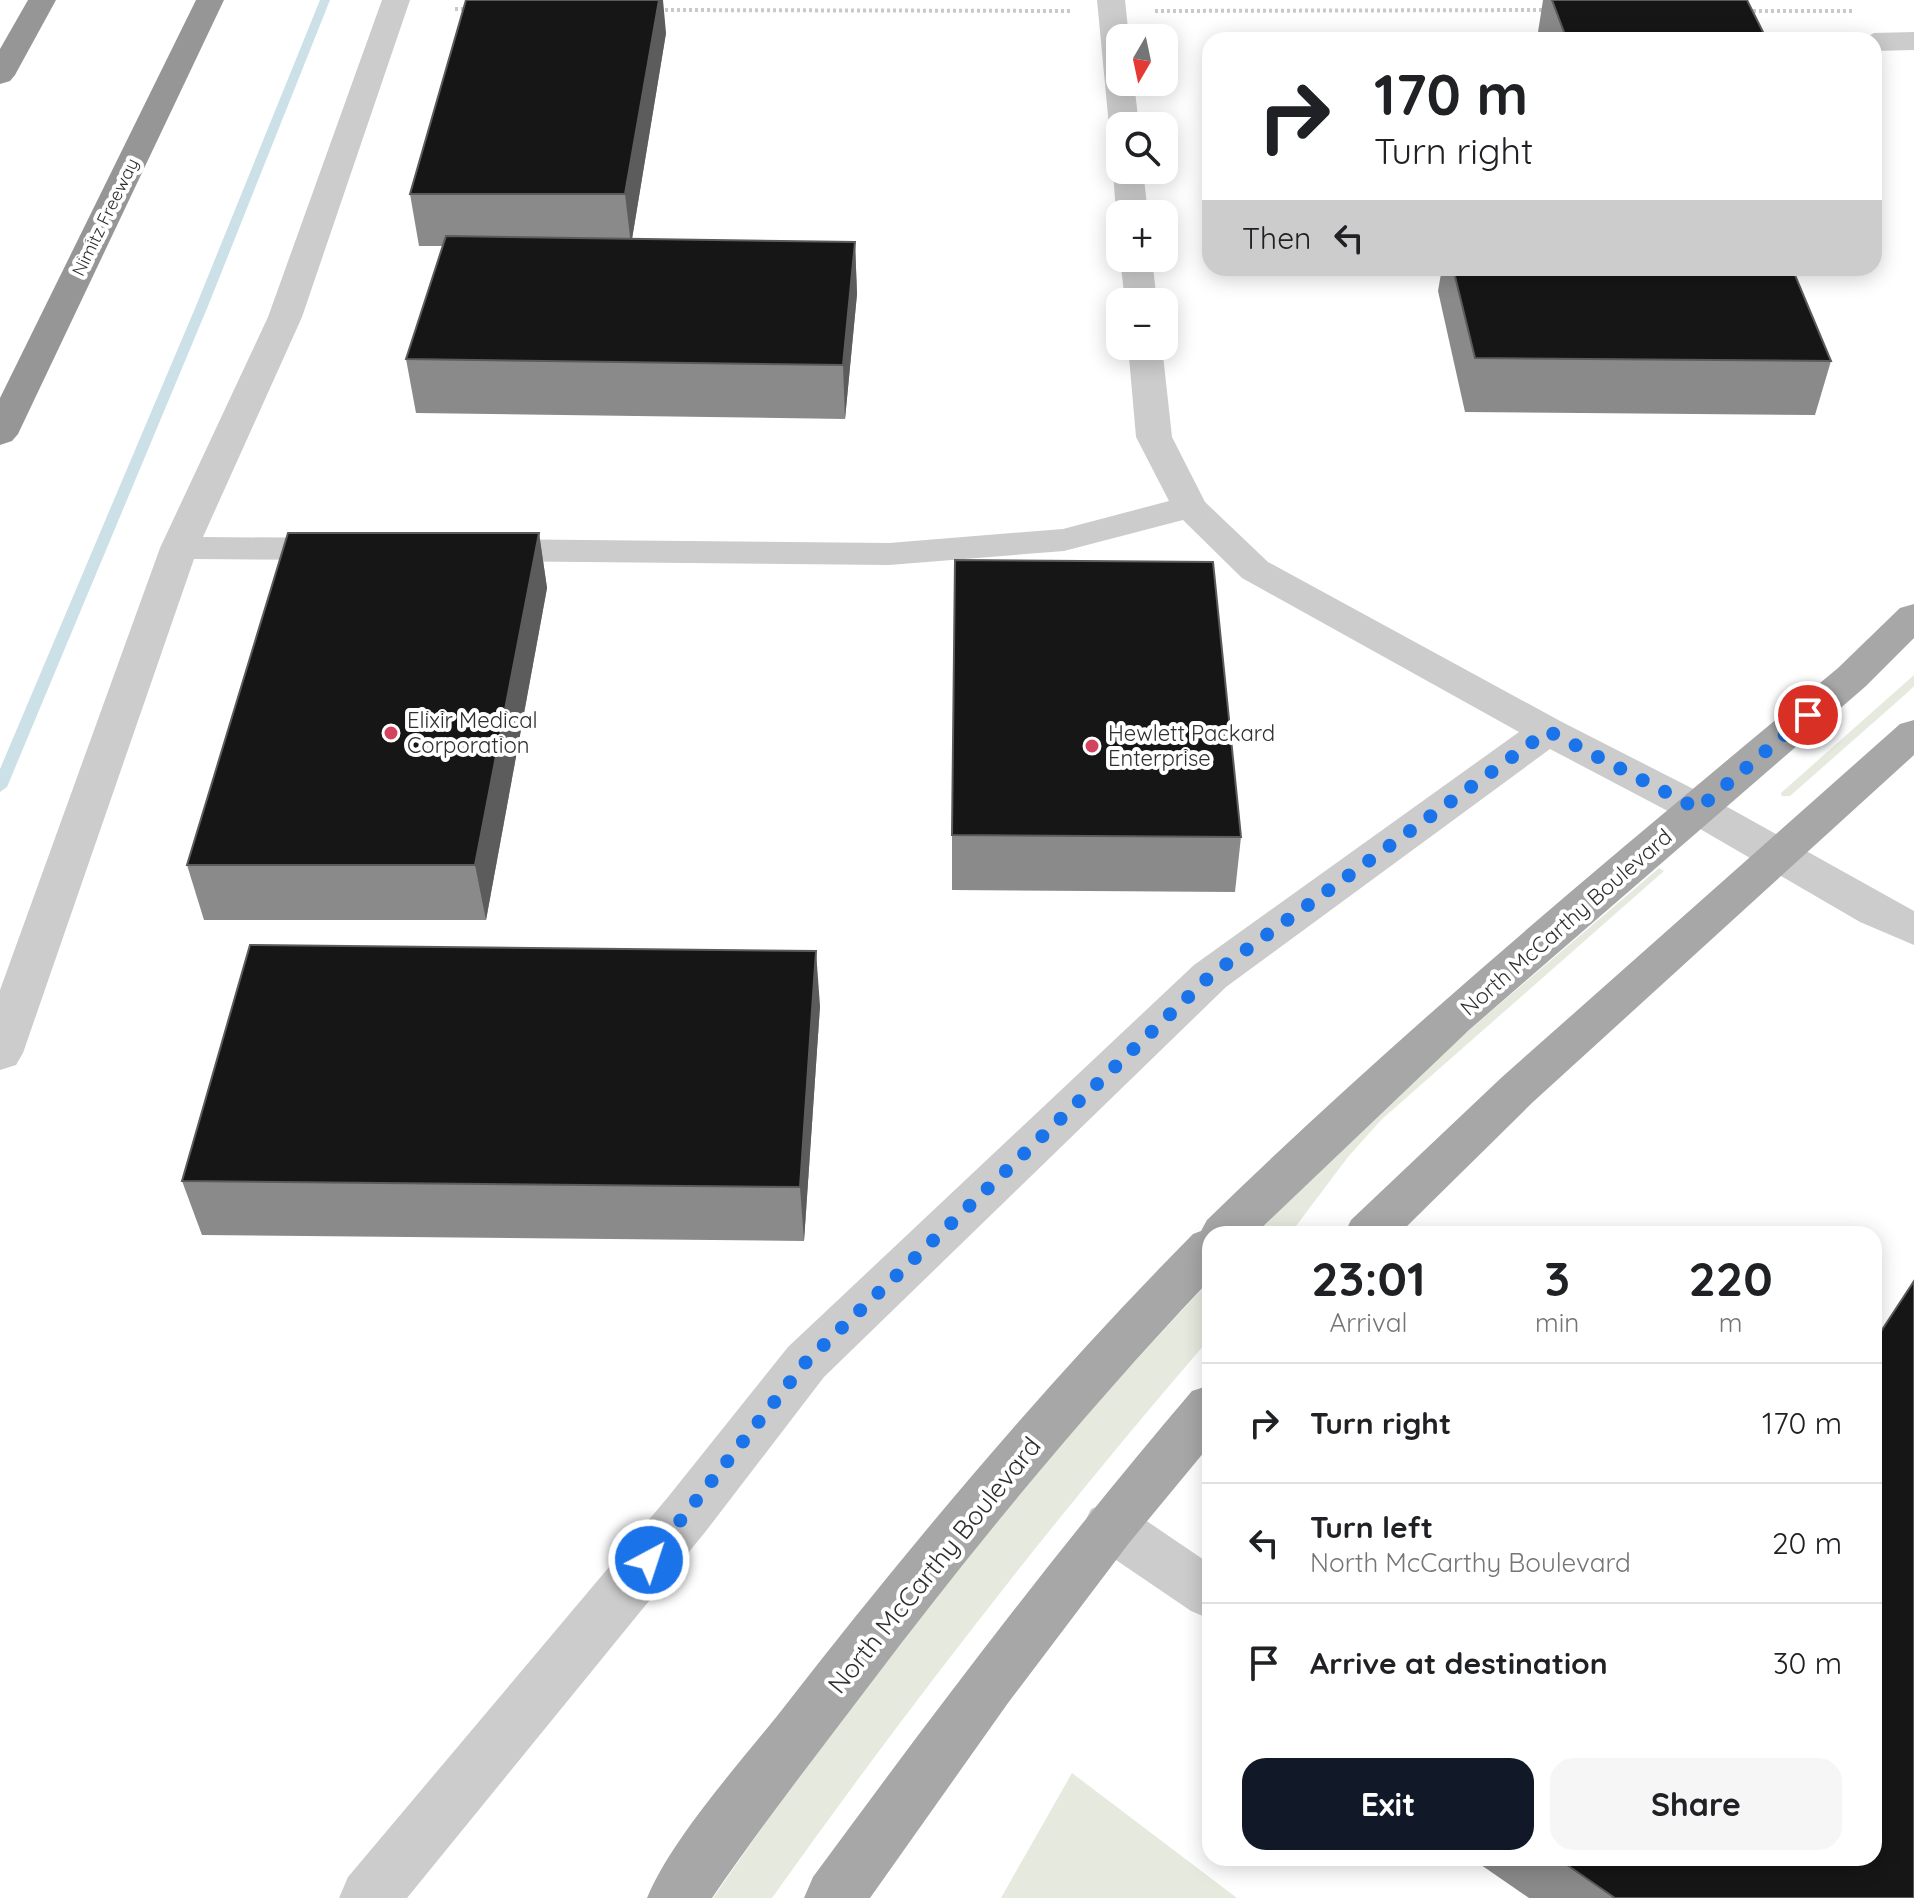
<!DOCTYPE html>
<html lang="en">
<head>
<meta charset="utf-8">
<style>
  body { margin:0; font-family:Quicksand,sans-serif; background:#f6f6f6; color:#202124; height:100vh; display:flex; flex-direction:column; font-size:30px; white-space:nowrap }
  * { box-sizing:border-box; margin:0 }
  p { font-size:26px; color:#757577 }
  .icon { flex:none; width:44px; height:44px; fill:none; stroke:currentColor; stroke-width:2; stroke-linecap:round; stroke-linejoin:round }
  .map { position:relative; flex:1; overflow:hidden }
  .panel { position:absolute; left:1202px; top:1226px; width:680px; height:640px; display:flex; flex-direction:column; background:#fff; border-radius:24px; box-shadow:0 4px 20px #0003 }
  .panel>* { flex:none }
  .guide { position:absolute; left:1202px; top:32px; width:680px; height:244px; border-radius:24px; box-shadow:0 4px 20px #0003; background:#fff; color:#202124; overflow:hidden }
  .needle { width:52px; rotate:189deg }
  .controls { position:absolute; left:1106px; top:24px; display:grid; gap:16px }
  .controls a { display:grid; place-items:center; width:72px; height:72px; border-radius:16px; background:#fff; box-shadow:0 4px 20px #0003; font-size:40px }
  .pin { position:absolute; display:grid; place-items:center; width:68px; height:68px; color:#fff; margin:-34px; border:4px solid #fff; border-radius:50%; box-shadow:0 2px 8px #0007 }
  .me { position:absolute; width:88px; margin:-44px; rotate:40deg; stroke-linejoin:round; filter:drop-shadow(0 0 6px #0008) }
  .turn { display:flex; align-items:center; gap:28px; height:168px; padding:0 40px; font-size:36px }
  .turn .icon { width:104px; height:104px; stroke-width:2.5 }
  .turn b { display:block; font-size:56px; line-height:68px }
  .then { display:flex; align-items:center; height:76px; padding:0 40px; background:#0003; gap:16px; font-size:30px }
  .eta { display:flex; justify-content:space-evenly; align-items:center; height:136px; text-align:center }
  .eta b { font-size:48px; font-weight:800; line-height:56px }
  .primary-button { display:flex; gap:16px; margin-top:auto; padding:16px 40px }
  .primary-button a { flex:1; height:92px; border-radius:24px; background:#111827; color:#fff; font-size:32px; font-weight:800; line-height:92px; text-align:center }
  .primary-button a+a { background:#f6f6f6; color:#202124 }
  ul { padding:0; list-style:none }
  li { display:flex; align-items:center; gap:24px; height:120px; padding:0 40px; border-top:2px solid #e0e0e0 }
  li div { flex:1 }
  li b { display:block; font-size:30px }
  li em { font-style:normal }
  .map>svg:first-child { display:block }
  .green { fill:#e6eade }
  .lines { fill:none; stroke-linecap:round; stroke-linejoin:round }
  .stream { fill:#cce0e8; fill-rule:evenodd }
  .path { stroke:#c9c9c9; stroke-width:4; stroke-dasharray:3 3; stroke-linecap:butt }
  .minor { fill:#ccc; fill-rule:evenodd }
  .major { fill:#a7a7a7; fill-rule:evenodd }
  .highway { fill:#969696; fill-rule:evenodd }
  .wall { fill:#8a8a8a }
  .shaded-wall { fill:#5c5c5c }
  .building { fill:#161616; stroke:#5c5c5c; stroke-width:2 }
  .route { stroke:#1a73e8; stroke-width:14; stroke-dasharray:0 25.2 }
  .poi-dot { fill:#d2445e; stroke:#fff; stroke-width:3 }
  .labels { text-anchor:middle; dominant-baseline:central; stroke-width:8; stroke-linejoin:round; paint-order:stroke }
  .far-street-label { font-size:18px; fill:#2f2f2f; stroke:#fff }
  .poi-label { font-size:22px; fill:#2f2f2f; stroke:#fff; text-anchor:start }
  .street-label { font-size:22px; fill:#2f2f2f; stroke:#fff }
  .near-street-label { font-size:26px; fill:#2f2f2f; stroke:#fff }
</style>
</head>
<body>
<div class="map">
<svg width="1914" height="1898" viewBox="0 0 1914 1898">
  <rect width="100%" height="100%" fill="#fff"/>
  <g class="green">
    <path d="M 1914,675 L 1914,686 L 1908,692 L 1790,796 L 1782,796 L 1781,793 Z"/>
    <path d="M 1659,868 L 1664,871 L 1381,1120 L 1348,1157 L 1290,1234 L 1255,1234 L 1333,1154 L 1447,1049 Z"/>
    <path d="M 1210,1281 L 1210,1338 C 1054,1519 910,1704 772,1898 L 713,1898 C 862,1681 1027,1471 1210,1281 Z"/>
    <path d="M 1072,1773 L 1237,1898 L 1001,1898 Z"/>
  </g>
  <g class="lines">
    <path class="stream" d="M 320,0 L 330,0 L 208,306 L 7,787 L 0,792 L 0,769 L 196,306 Z"/>
    <g class="path">
      <path d="M 455,9 L 469,9"/>
      <path d="M 659,10 L 1073,11"/>
      <path d="M 1155,11 L 1545,10"/>
      <path d="M 1747,11 L 1853,11"/>
    </g>
    <g class="minor">
      <path d="M 382,0 L 410,0 L 302,317 L 203,537 L 344,538 L 357,541 L 363,549 L 357,557 L 344,560 L 194,559 L 23,1053 L 16,1065 L 0,1070 L 0,990 L 160,548 L 268,317 Z"/>
      <path d="M 1097,0 L 1125,0 L 1129,38 L 1120,38 L 1120,82 L 1134,82 L 1139,126 L 1120,126 L 1120,134 L 1113,132 L 1109,126 Z"/>
      <path d="M 1914,32 L 1914,50 L 1874,51 L 1874,40 L 1861,40 L 1874,33 Z"/>
      <path d="M 1117,163 L 1120,163 L 1120,170 L 1143,170 L 1148,214 L 1120,214 L 1120,219 L 1116,214 L 1113,170 Z"/>
      <path d="M 1120,258 L 1152,258 L 1157,302 L 1125,302 Z"/>
      <path d="M 1128,346 L 1162,346 L 1172,437 L 1205,502 L 1268,562 L 1562,722 L 1713,799 L 1914,911 L 1914,945 L 1860,922 L 1683,819 L 1550,749 L 1226,987 L 824,1377 L 706,1531 L 407,1898 L 339,1898 L 348,1877 L 668,1497 L 788,1347 L 1194,965 L 1519,732 L 1242,578 L 1183,520 L 1064,551 L 889,565 L 481,561 L 468,558 L 462,550 L 468,542 L 481,539 L 889,543 L 1063,529 L 1169,501 L 1136,437 Z"/>
      <path d="M 1110,1502 L 1129,1509 L 1210,1564 L 1210,1619 L 1191,1611 L 1091,1543 L 1083,1526 L 1091,1509 Z"/>
    </g>
    <g class="major">
      <path d="M 1914,604 L 1914,638 L 1866,686 L 1469,1030 L 1255,1234 L 1210,1234 L 1210,1280 C 1089,1407 977,1543 871,1683 C 817,1754 762,1825 712,1898 L 647,1898 C 672,1838 739,1764 781,1711 C 910,1545 1045,1384 1193,1234 L 1201,1231 L 1207,1220 C 1407,1025 1623,847 1838,668 L 1900,608 Z"/>
      <path d="M 1914,720 L 1914,755 L 1533,1102 L 1399,1234 L 1344,1234 L 1351,1220 L 1501,1078 L 1900,724 Z"/>
      <path d="M 1210,1385 L 1210,1445 L 1129,1543 L 1008,1703 L 870,1898 L 804,1898 L 813,1877 C 935,1711 1058,1548 1192,1391 Z"/>
    </g>
    <g class="highway">
      <path d="M 28,0 L 56,0 L 15,75 L 10,81 L 0,84 L 0,49 Z"/>
      <path d="M 196,0 L 224,0 L 18,434 L 12,441 L 0,445 L 0,398 Z"/>
    </g>
  </g>
  <g class="wall">
    <path d="M 1543,0 L 1747,0 L 1767,40 L 1540,40 L 1538,32 Z"/>
    <path d="M 666,33 L 632,239 L 855,242 L 857,294 L 845,419 L 416,413 L 406,359 L 443,246 L 419,246 L 410,194 Z"/>
    <path d="M 1442,268 L 1792,268 L 1831,361 L 1815,415 L 1465,412 L 1438,291 Z"/>
    <path d="M 539,533 L 547,588 L 486,920 L 204,920 L 187,865 Z"/>
    <path d="M 952,835 L 1241,837 L 1235,892 L 952,890 Z"/>
    <path d="M 820,1006 L 804,1241 L 202,1235 L 182,1181 Z"/>
    <path d="M 1471,1858 L 1874,1858 L 1914,1898 L 1529,1898 Z"/>
  </g>
  <g class="shaded-wall">
    <path d="M 659,0 L 663,0 L 666,33 L 631,245 L 625,194 Z"/>
    <path d="M 855,242 L 857,294 L 845,419 L 843,365 Z"/>
    <path d="M 539,533 L 547,588 L 486,920 L 475,865 Z"/>
    <path d="M 816,951 L 820,1006 L 804,1241 L 800,1187 Z"/>
  </g>
  <g class="building">
    <path d="M 466,0 L 659,0 L 625,194 L 410,194 Z"/>
    <path d="M 1552,0 L 1747,0 L 1767,40 L 1567,40 Z"/>
    <path d="M 446,236 L 855,242 L 843,365 L 406,359 Z"/>
    <path d="M 1453,268 L 1792,268 L 1831,361 L 1475,358 Z"/>
    <path d="M 288,533 L 539,533 L 475,865 L 187,865 Z"/>
    <path d="M 955,560 L 1213,562 L 1241,837 L 952,835 Z"/>
    <path d="M 250,945 L 816,951 L 800,1187 L 182,1181 Z"/>
    <path d="M 1914,1281 L 1914,1898 L 1615,1898 L 1557,1858 L 1874,1858 L 1874,1342 Z"/>
  </g>
  <g class="lines">
    <path class="route" d="M 649,1560 L 806,1362 L 1210,976 L 1548,731 L 1698,809 L 1808,715"/>
  </g>
  <g class="poi-dot">
    <circle cx="391" cy="733" r="8"/>
    <circle cx="1092" cy="746" r="8"/>
  </g>
  <g class="labels">
    <g class="far-street-label">
      <text transform="translate(105 217) rotate(-64)">Nimitz Freeway</text>
    </g>
    <g class="poi-label">
      <text x="407" y="720">Elixir Medical<tspan x="407" dy="25">Corporation</tspan></text>
      <text x="1108" y="733">Hewlett Packard<tspan x="1108" dy="25">Enterprise</tspan></text>
    </g>
    <g class="street-label">
      <text transform="translate(1566 922) rotate(-41)">North McCarthy Boulevard</text>
    </g>
    <g class="near-street-label">
      <text transform="translate(934 1565) rotate(-51)">North McCarthy Boulevard</text>
    </g>
  </g>
</svg>
<div class="controls">
<a><svg class="needle" viewBox="-14 -14 28 28"><path d="M0-13l5 13h-10z" fill="#e53935"/><path d="M0 13l5-13h-10z" fill="#757577"/></svg></a>
<a><svg class="icon" aria-label="search" viewBox="0 0 24 24"><circle cx="10" cy="10" r="6"/><path d="M15 15l6 6"/></svg></a>
<a>+</a>
<a>−</a>
</div>
<div class="pin" style="left:1808px;top:715px;background:#d93025"><svg class="icon" aria-label="arrive" viewBox="0 0 24 24"><path d="M6 21V4h12l-3 4 3 4H6"/></svg></div>
<svg class="me" style="left:649px;top:1560px" viewBox="-20 -20 40 40"><circle r="17" fill="#1a73e8" stroke="#fff" stroke-width="3"/><path d="M0-11L8 9 0 5-8 9z" fill="#fff"/></svg>
<div class="guide">
<div class="turn"><svg class="icon" aria-label="right" viewBox="0 0 24 24"><path d="M7 20v-9h11M14 6l5 5-5 5"/></svg><div><b>170 m</b>Turn right</div></div>
<div class="then">Then<svg class="icon" aria-label="left" viewBox="0 0 24 24"><path d="M17 20v-9H6M10 6l-5 5 5 5"/></svg></div>
</div>
<section class="panel">
<div class="eta">
<div><b>23:01</b><p>Arrival</p></div>
<div><b>3</b><p>min</p></div>
<div><b>220</b><p>m</p></div>
</div>
<ul>
<li><svg class="icon" aria-label="right" viewBox="0 0 24 24"><path d="M7 20v-9h11M14 6l5 5-5 5"/></svg><div><b>Turn right</b></div><em>170 m</em></li>
<li><svg class="icon" aria-label="left" viewBox="0 0 24 24"><path d="M17 20v-9H6M10 6l-5 5 5 5"/></svg><div><b>Turn left</b><p>North McCarthy Boulevard</p></div><em>20 m</em></li>
<li><svg class="icon" aria-label="arrive" viewBox="0 0 24 24"><path d="M6 21V4h12l-3 4 3 4H6"/></svg><div><b>Arrive at destination</b></div><em>30 m</em></li>
</ul>
<div class="primary-button"><a>Exit</a><a>Share</a></div>
</section>
</div>
</body>
</html>
